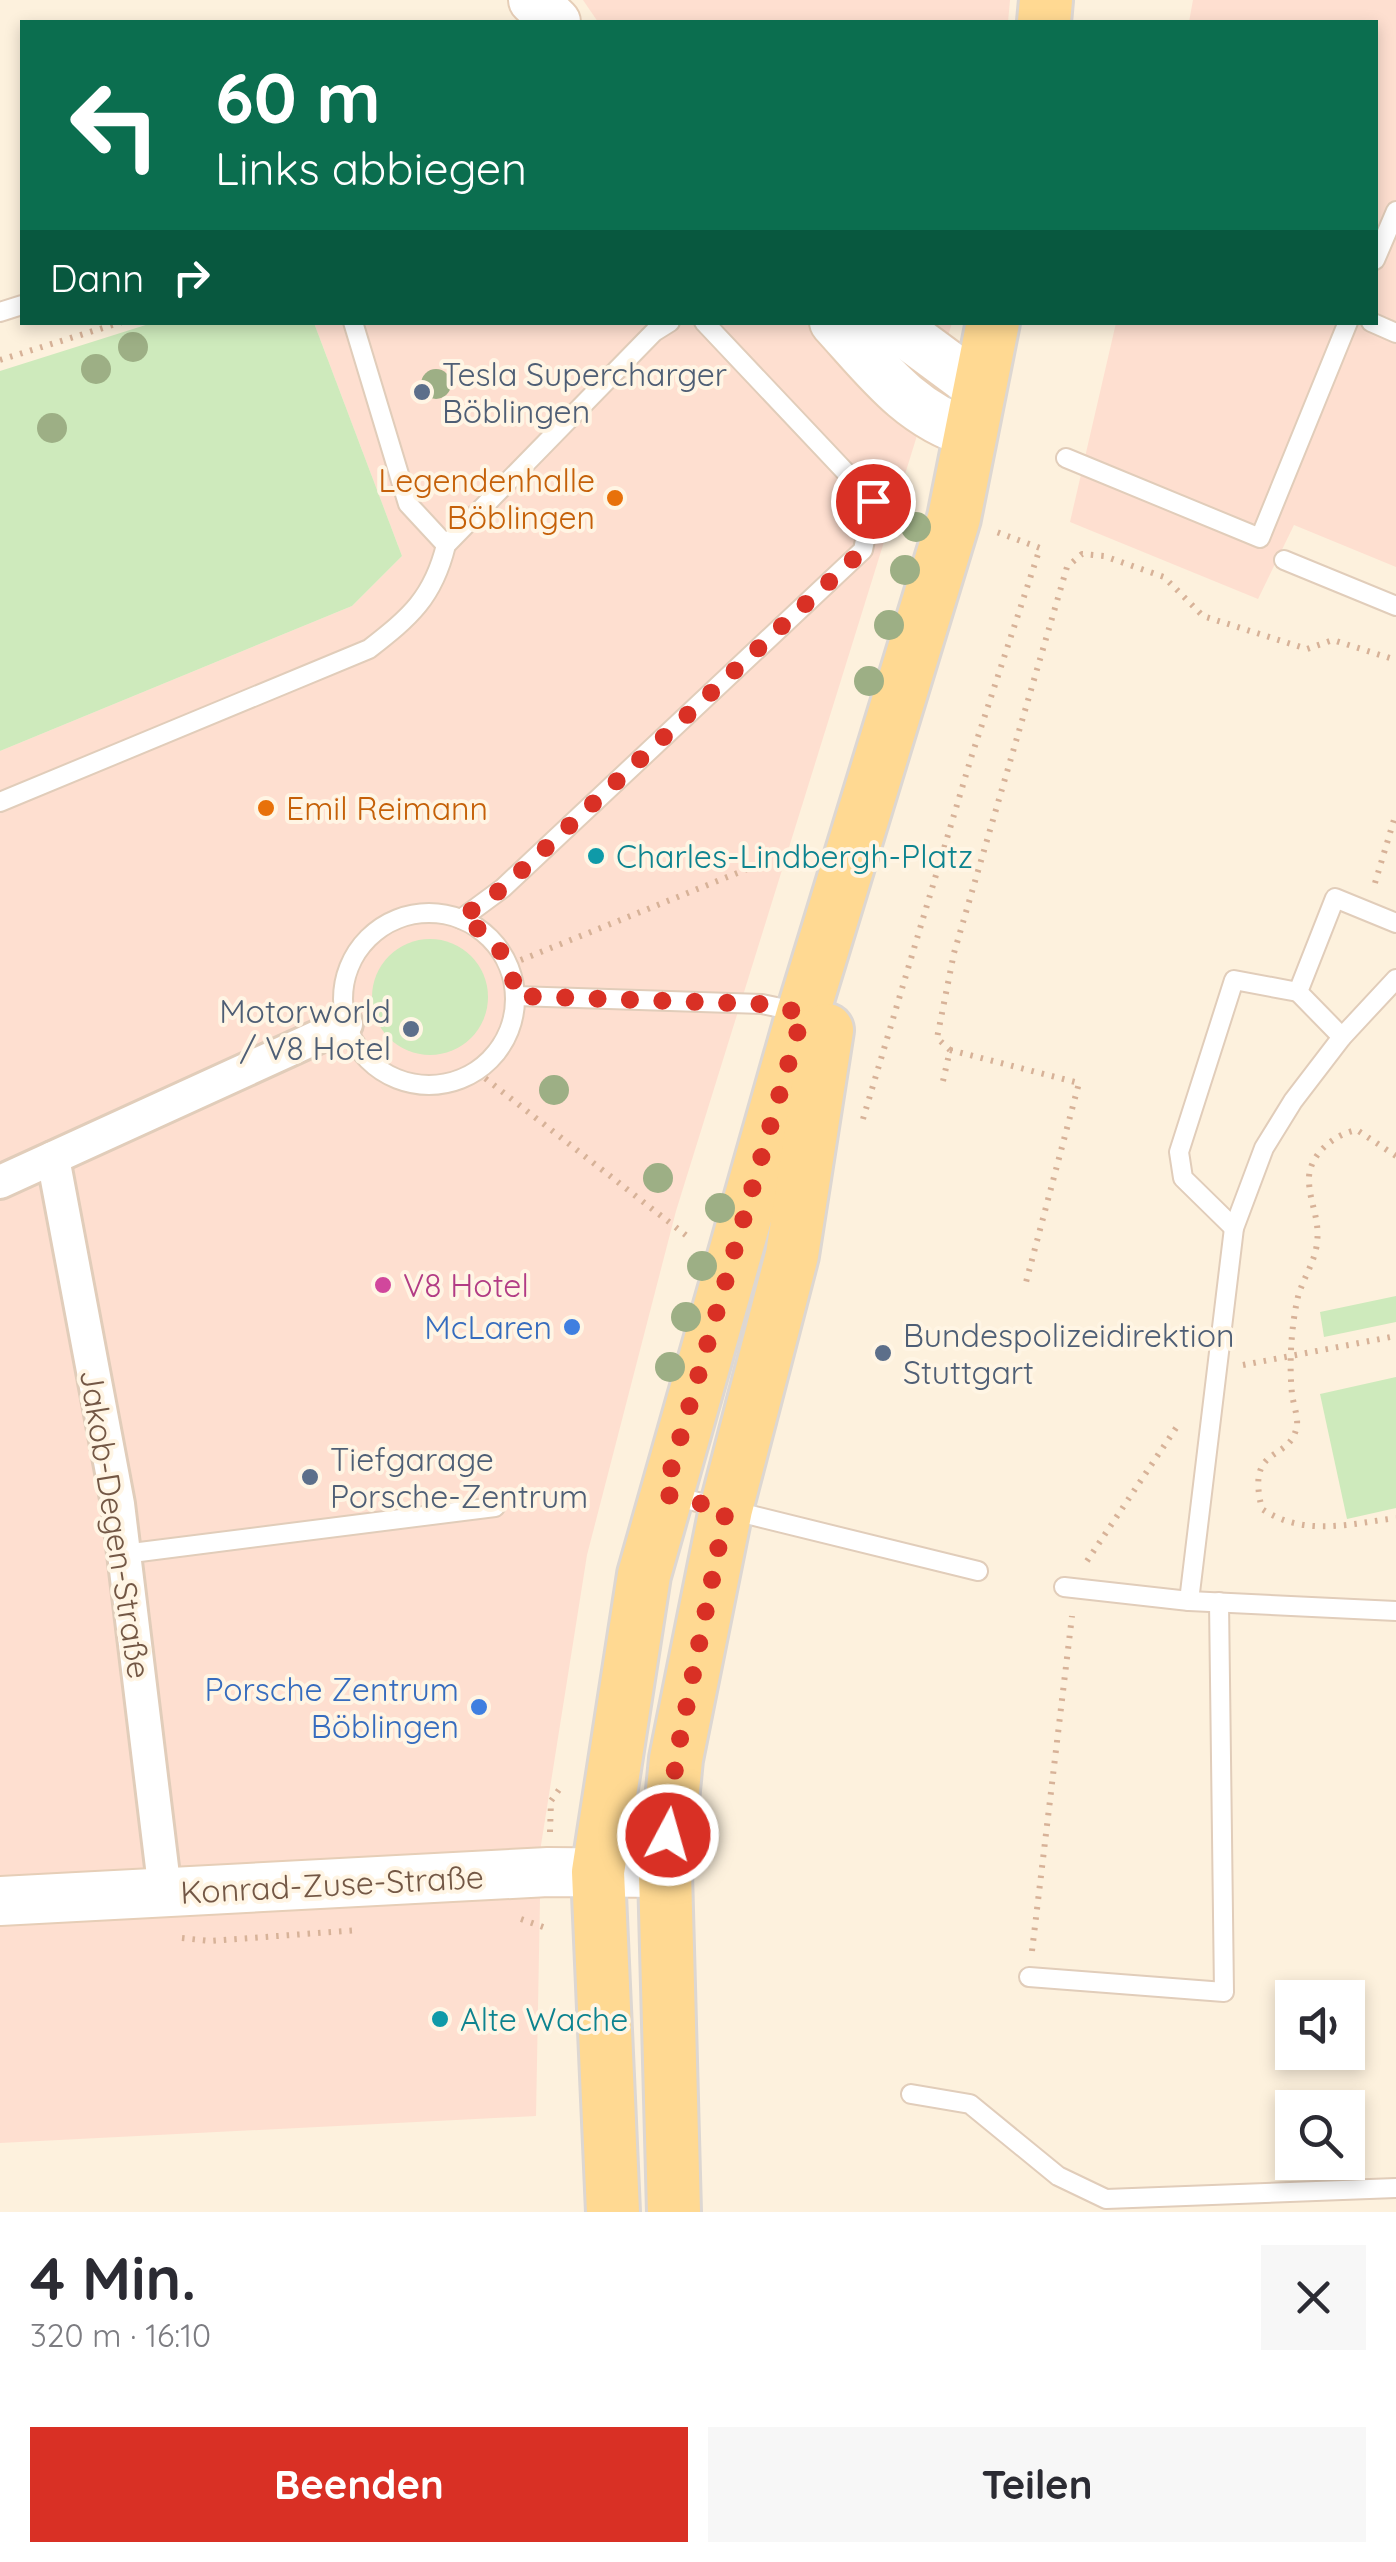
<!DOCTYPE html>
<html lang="de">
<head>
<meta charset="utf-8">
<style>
  body { margin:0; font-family:Quicksand,sans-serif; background:#f7f7f7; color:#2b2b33; height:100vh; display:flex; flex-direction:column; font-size:38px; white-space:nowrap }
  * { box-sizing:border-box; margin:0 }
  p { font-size:32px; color:#7c7c81 }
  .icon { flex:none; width:55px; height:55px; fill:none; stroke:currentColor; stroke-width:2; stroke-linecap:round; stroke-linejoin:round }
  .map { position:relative; height:2212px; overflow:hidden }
  .panel { display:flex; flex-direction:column; background:#fff; flex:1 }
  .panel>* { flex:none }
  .guide { position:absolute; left:20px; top:20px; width:1358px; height:305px; border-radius:0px; box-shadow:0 5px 15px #0003; background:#0b6e4f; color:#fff; overflow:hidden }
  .tools { position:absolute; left:1275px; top:1980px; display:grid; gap:20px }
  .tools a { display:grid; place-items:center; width:90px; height:90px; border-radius:0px; background:#fff; box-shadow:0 5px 15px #0003; font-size:50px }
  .pin { position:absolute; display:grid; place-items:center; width:85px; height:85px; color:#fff; margin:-42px; border:5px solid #fff; border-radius:50%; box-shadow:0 2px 10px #0007 }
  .me { position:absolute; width:110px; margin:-55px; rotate:6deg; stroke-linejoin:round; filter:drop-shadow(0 0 8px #0008) }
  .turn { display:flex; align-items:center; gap:35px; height:210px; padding:0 30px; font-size:45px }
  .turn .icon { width:130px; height:130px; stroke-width:2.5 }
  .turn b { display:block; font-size:70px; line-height:85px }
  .then { display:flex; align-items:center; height:95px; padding:0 30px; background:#0003; gap:20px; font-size:38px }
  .round { display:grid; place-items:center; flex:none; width:105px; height:105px; border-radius:0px; background:#f7f7f7 }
  .overview { display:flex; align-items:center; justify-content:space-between; height:170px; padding:0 30px }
  h1 { font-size:60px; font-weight:700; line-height:75px }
  .action { display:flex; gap:20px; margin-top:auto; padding:20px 30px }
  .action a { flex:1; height:115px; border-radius:0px; background:#d93025; color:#fff; font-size:40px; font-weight:700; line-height:115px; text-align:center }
  .action a+a { background:#f7f7f7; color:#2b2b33 }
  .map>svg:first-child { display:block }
  .commercial { fill:#fedfd0 }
  .green { fill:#ceeabc }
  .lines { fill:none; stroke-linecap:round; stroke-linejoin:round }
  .lane-casing { stroke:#e1cdba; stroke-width:22 }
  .street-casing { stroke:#e1cdba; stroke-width:38 }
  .secondary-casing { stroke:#e6ceb7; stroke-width:52 }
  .primary-casing { stroke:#ddd7d2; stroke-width:58 }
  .path { stroke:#d7b298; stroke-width:6; stroke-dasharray:2.5 8; stroke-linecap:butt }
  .lane { stroke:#fff; stroke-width:18 }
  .street { stroke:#fff; stroke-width:32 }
  .secondary { stroke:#fff; stroke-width:48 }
  .primary { stroke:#ffd992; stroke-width:52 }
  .tree { fill:#9daf85 }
  .route { stroke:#d93025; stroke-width:18; stroke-dasharray:0 32.4 }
  .service-dot { fill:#5c6f8a; stroke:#fff5e4; stroke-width:4 }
  .food-dot { fill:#e8710a; stroke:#fff5e4; stroke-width:4 }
  .culture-dot { fill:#0f9aa8; stroke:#fff5e4; stroke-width:4 }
  .hotel-dot { fill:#d1479c; stroke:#fff5e4; stroke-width:4 }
  .shop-dot { fill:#3f7fe0; stroke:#fff5e4; stroke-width:4 }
  .labels { text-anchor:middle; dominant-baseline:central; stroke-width:8; stroke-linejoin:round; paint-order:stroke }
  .service-label { font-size:32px; fill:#4e5e75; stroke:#fff5e4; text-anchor:start }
  .food-label { font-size:32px; fill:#c56008; stroke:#fff5e4; text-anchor:end }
  .culture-label { font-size:32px; fill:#0d838f; stroke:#fff5e4; text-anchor:start }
  .hotel-label { font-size:32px; fill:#b23c85; stroke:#fff5e4; text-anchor:start }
  .shop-label { font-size:32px; fill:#366cbe; stroke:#fff5e4; text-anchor:end }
  .street-label { font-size:32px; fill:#735745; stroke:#fff5e4 }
</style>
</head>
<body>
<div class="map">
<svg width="1396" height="2212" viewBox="0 0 1396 2212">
  <rect width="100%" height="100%" fill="#fdf1dd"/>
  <g class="commercial">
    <path d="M 583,0 L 1010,0 L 1008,22 L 598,22 Z"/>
    <path d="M 1193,0 L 1396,0 L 1396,567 L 1294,525 L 1258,599 L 1070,522 L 1116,323 L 1375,322 L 1375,22 L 1189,22 Z"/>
    <path d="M 314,323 L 952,323 L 676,1211 L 587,1555 L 541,1845 L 536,2116 L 0,2143 L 0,751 L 352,606 L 402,556 Z"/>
  </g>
  <g class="green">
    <path d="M 152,323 L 314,323 L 402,556 L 352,606 L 0,751 L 0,371 Z"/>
    <circle cx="430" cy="997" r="58"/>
    <path d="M 1396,1296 L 1396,1322 L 1324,1337 L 1320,1312 Z"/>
    <path d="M 1396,1377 L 1396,1508 L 1347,1519 L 1320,1394 Z"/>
  </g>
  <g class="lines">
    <defs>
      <g id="lane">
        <path d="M 1375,260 L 1396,211"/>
        <path d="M 0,312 L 22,305"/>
        <path d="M 353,322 L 408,504 L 446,545"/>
        <path d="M 1371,322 L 1396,333"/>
        <path d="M 1066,458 L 1260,538 L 1348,322"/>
        <path d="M 1284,560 L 1396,606"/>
        <path d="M 0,802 L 369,649 C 410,617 433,598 446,545 L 654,332 L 670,322"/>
        <circle cx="429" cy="999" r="86"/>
        <path d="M 461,919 L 503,888 L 863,550 L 873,501 L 704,322"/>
        <path d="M 516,996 L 762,1004 L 800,1012"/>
        <path d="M 1342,1037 L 1298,992 L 1335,898 L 1396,923"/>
        <path d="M 1234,1228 L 1183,1178 L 1179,1152 L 1234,980 L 1298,992"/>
        <path d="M 669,1495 L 978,1571"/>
        <path d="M 124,1554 L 495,1507"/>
        <path d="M 1064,1587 L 1189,1601 L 1396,1611"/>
        <path d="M 1189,1601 L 1234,1228 L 1264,1148 L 1293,1101 L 1342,1037 L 1396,979"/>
        <path d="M 1029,1977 L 1224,1992 L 1219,1602"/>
        <path d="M 911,2094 L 970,2104 L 1058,2176 L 1106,2199 L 1396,2188"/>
      </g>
      <g id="street">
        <path d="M 53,1158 L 118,1504 L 165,1892"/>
        <path d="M 0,1182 L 346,1024"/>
      </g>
      <g id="secondary">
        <path d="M 533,0 L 556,22"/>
        <path d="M 834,322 C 876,368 910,415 970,433"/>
        <path d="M 890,322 L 979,388"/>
        <path d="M 0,1901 L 548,1872 L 665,1873"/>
      </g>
      <g id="primary">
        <path d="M 1044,22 L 1046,0"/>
        <path d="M 613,2212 L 598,1872 L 644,1575 L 803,1013 L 954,518 L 993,322"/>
        <path d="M 674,2212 L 665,1873 L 676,1759 L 726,1509 L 792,1255 L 827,1030"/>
      </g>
    </defs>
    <use href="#lane" class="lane-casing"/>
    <use href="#street" class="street-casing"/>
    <use href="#secondary" class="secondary-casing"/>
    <use href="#primary" class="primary-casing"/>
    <g class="path">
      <path d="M 0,360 L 122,322"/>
      <path d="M 1375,883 L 1396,813"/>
      <path d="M 511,964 L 802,847"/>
      <path d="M 950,1050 L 1079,1083 L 1025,1286"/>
      <path d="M 477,1072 L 692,1240"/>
      <path d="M 943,1081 L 950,1050 L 937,1038 L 954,953 L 1067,567 L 1082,554 L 1104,556 L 1164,577 L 1203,616 L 1307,649 L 1333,640 L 1396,660"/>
      <path d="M 863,1119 L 971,758 L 1040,548 L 994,531"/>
      <path d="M 1396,1156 L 1357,1130 C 1334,1134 1307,1156 1309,1182 C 1310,1204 1320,1219 1317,1243 C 1315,1263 1301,1281 1297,1301 C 1291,1330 1289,1365 1292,1394 C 1293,1403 1298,1416 1297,1425 C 1291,1464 1245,1442 1262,1509 C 1304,1537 1349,1524 1396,1518"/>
      <path d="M 1243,1365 L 1396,1336"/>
      <path d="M 1087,1561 L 1180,1422"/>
      <path d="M 550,1832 L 551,1801 L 563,1784"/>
      <path d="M 521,1919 L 546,1928"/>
      <path d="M 182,1938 L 210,1941 L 359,1930"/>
      <path d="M 1032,1951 L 1072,1616"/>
    </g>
    <use href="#lane" class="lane"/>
    <use href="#street" class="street"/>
    <use href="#secondary" class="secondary"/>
    <use href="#primary" class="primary"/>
  </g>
  <g class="tree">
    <circle cx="133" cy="347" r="15"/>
    <circle cx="96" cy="369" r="15"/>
    <circle cx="436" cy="384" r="15"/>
    <circle cx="52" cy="428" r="15"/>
    <circle cx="916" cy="527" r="15"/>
    <circle cx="905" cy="570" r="15"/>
    <circle cx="889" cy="625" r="15"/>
    <circle cx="869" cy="681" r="15"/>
    <circle cx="554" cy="1090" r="15"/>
    <circle cx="658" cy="1178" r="15"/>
    <circle cx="720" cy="1208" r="15"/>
    <circle cx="702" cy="1266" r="15"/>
    <circle cx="686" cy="1317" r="15"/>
    <circle cx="670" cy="1367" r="15"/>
  </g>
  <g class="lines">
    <path class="route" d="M 668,1835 L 676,1759 L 726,1510 L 664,1494 L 803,1013 L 762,1004 L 516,996 C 511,958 495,937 461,918 L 503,888 L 863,550 L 873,501"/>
  </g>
  <g class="service-dot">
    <circle cx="422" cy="392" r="10"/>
    <circle cx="411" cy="1029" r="10"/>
    <circle cx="883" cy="1353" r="10"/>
    <circle cx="310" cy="1477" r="10"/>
  </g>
  <g class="food-dot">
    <circle cx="615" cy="498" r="10"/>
    <circle cx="266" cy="808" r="10"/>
  </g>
  <g class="culture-dot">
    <circle cx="596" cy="856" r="10"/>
    <circle cx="440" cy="2019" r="10"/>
  </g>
  <circle class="hotel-dot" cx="383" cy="1285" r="10"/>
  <g class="shop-dot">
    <circle cx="572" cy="1327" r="10"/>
    <circle cx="479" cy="1707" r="10"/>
  </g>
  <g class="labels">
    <g class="service-label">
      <text x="442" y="374">Tesla Supercharger<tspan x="442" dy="37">Böblingen</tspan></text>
      <text x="391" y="1011" text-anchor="end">Motorworld<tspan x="391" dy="37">/ V8 Hotel</tspan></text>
      <text x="903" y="1335">Bundespolizeidirektion<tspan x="903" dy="37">Stuttgart</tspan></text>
      <text x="330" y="1459">Tiefgarage<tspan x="330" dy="37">Porsche-Zentrum</tspan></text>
    </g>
    <g class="food-label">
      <text x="595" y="480">Legendenhalle<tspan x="595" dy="37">Böblingen</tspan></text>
      <text x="286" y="808" text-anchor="start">Emil Reimann</text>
    </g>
    <g class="culture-label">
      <text x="616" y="856">Charles-Lindbergh-Platz</text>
      <text x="460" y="2019">Alte Wache</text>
    </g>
    <g class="hotel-label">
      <text x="403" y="1285">V8 Hotel</text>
    </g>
    <g class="shop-label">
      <text x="552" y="1327">McLaren</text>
      <text x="459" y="1689">Porsche Zentrum<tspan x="459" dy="37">Böblingen</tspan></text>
    </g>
    <g class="street-label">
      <text transform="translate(116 1524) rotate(81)">Jakob-Degen-Straße</text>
      <text transform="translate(332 1884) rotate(-3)">Konrad-Zuse-Straße</text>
    </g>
  </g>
</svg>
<div class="tools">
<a><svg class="icon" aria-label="sound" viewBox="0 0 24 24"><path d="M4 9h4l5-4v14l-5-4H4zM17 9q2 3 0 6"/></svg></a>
<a><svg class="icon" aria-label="search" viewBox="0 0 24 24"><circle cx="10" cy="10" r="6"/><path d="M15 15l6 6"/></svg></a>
</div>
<div class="pin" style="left:873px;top:501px;background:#d93025"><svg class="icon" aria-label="arrive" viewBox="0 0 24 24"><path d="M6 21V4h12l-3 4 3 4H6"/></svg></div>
<svg class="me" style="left:668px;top:1835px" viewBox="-20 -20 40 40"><circle r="17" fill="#d93025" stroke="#fff" stroke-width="3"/><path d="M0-11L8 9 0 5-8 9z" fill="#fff"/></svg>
<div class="guide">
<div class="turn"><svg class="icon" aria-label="left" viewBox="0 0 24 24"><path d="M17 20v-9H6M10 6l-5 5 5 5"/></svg><div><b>60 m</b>Links abbiegen</div></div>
<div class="then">Dann<svg class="icon" aria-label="right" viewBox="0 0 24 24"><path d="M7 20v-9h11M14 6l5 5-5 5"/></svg></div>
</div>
</div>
<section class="panel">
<div class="overview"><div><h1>4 Min.</h1><p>320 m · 16:10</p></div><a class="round"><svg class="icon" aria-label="close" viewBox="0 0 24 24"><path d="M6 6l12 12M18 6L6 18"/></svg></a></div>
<div class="action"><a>Beenden</a><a>Teilen</a></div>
</section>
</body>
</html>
